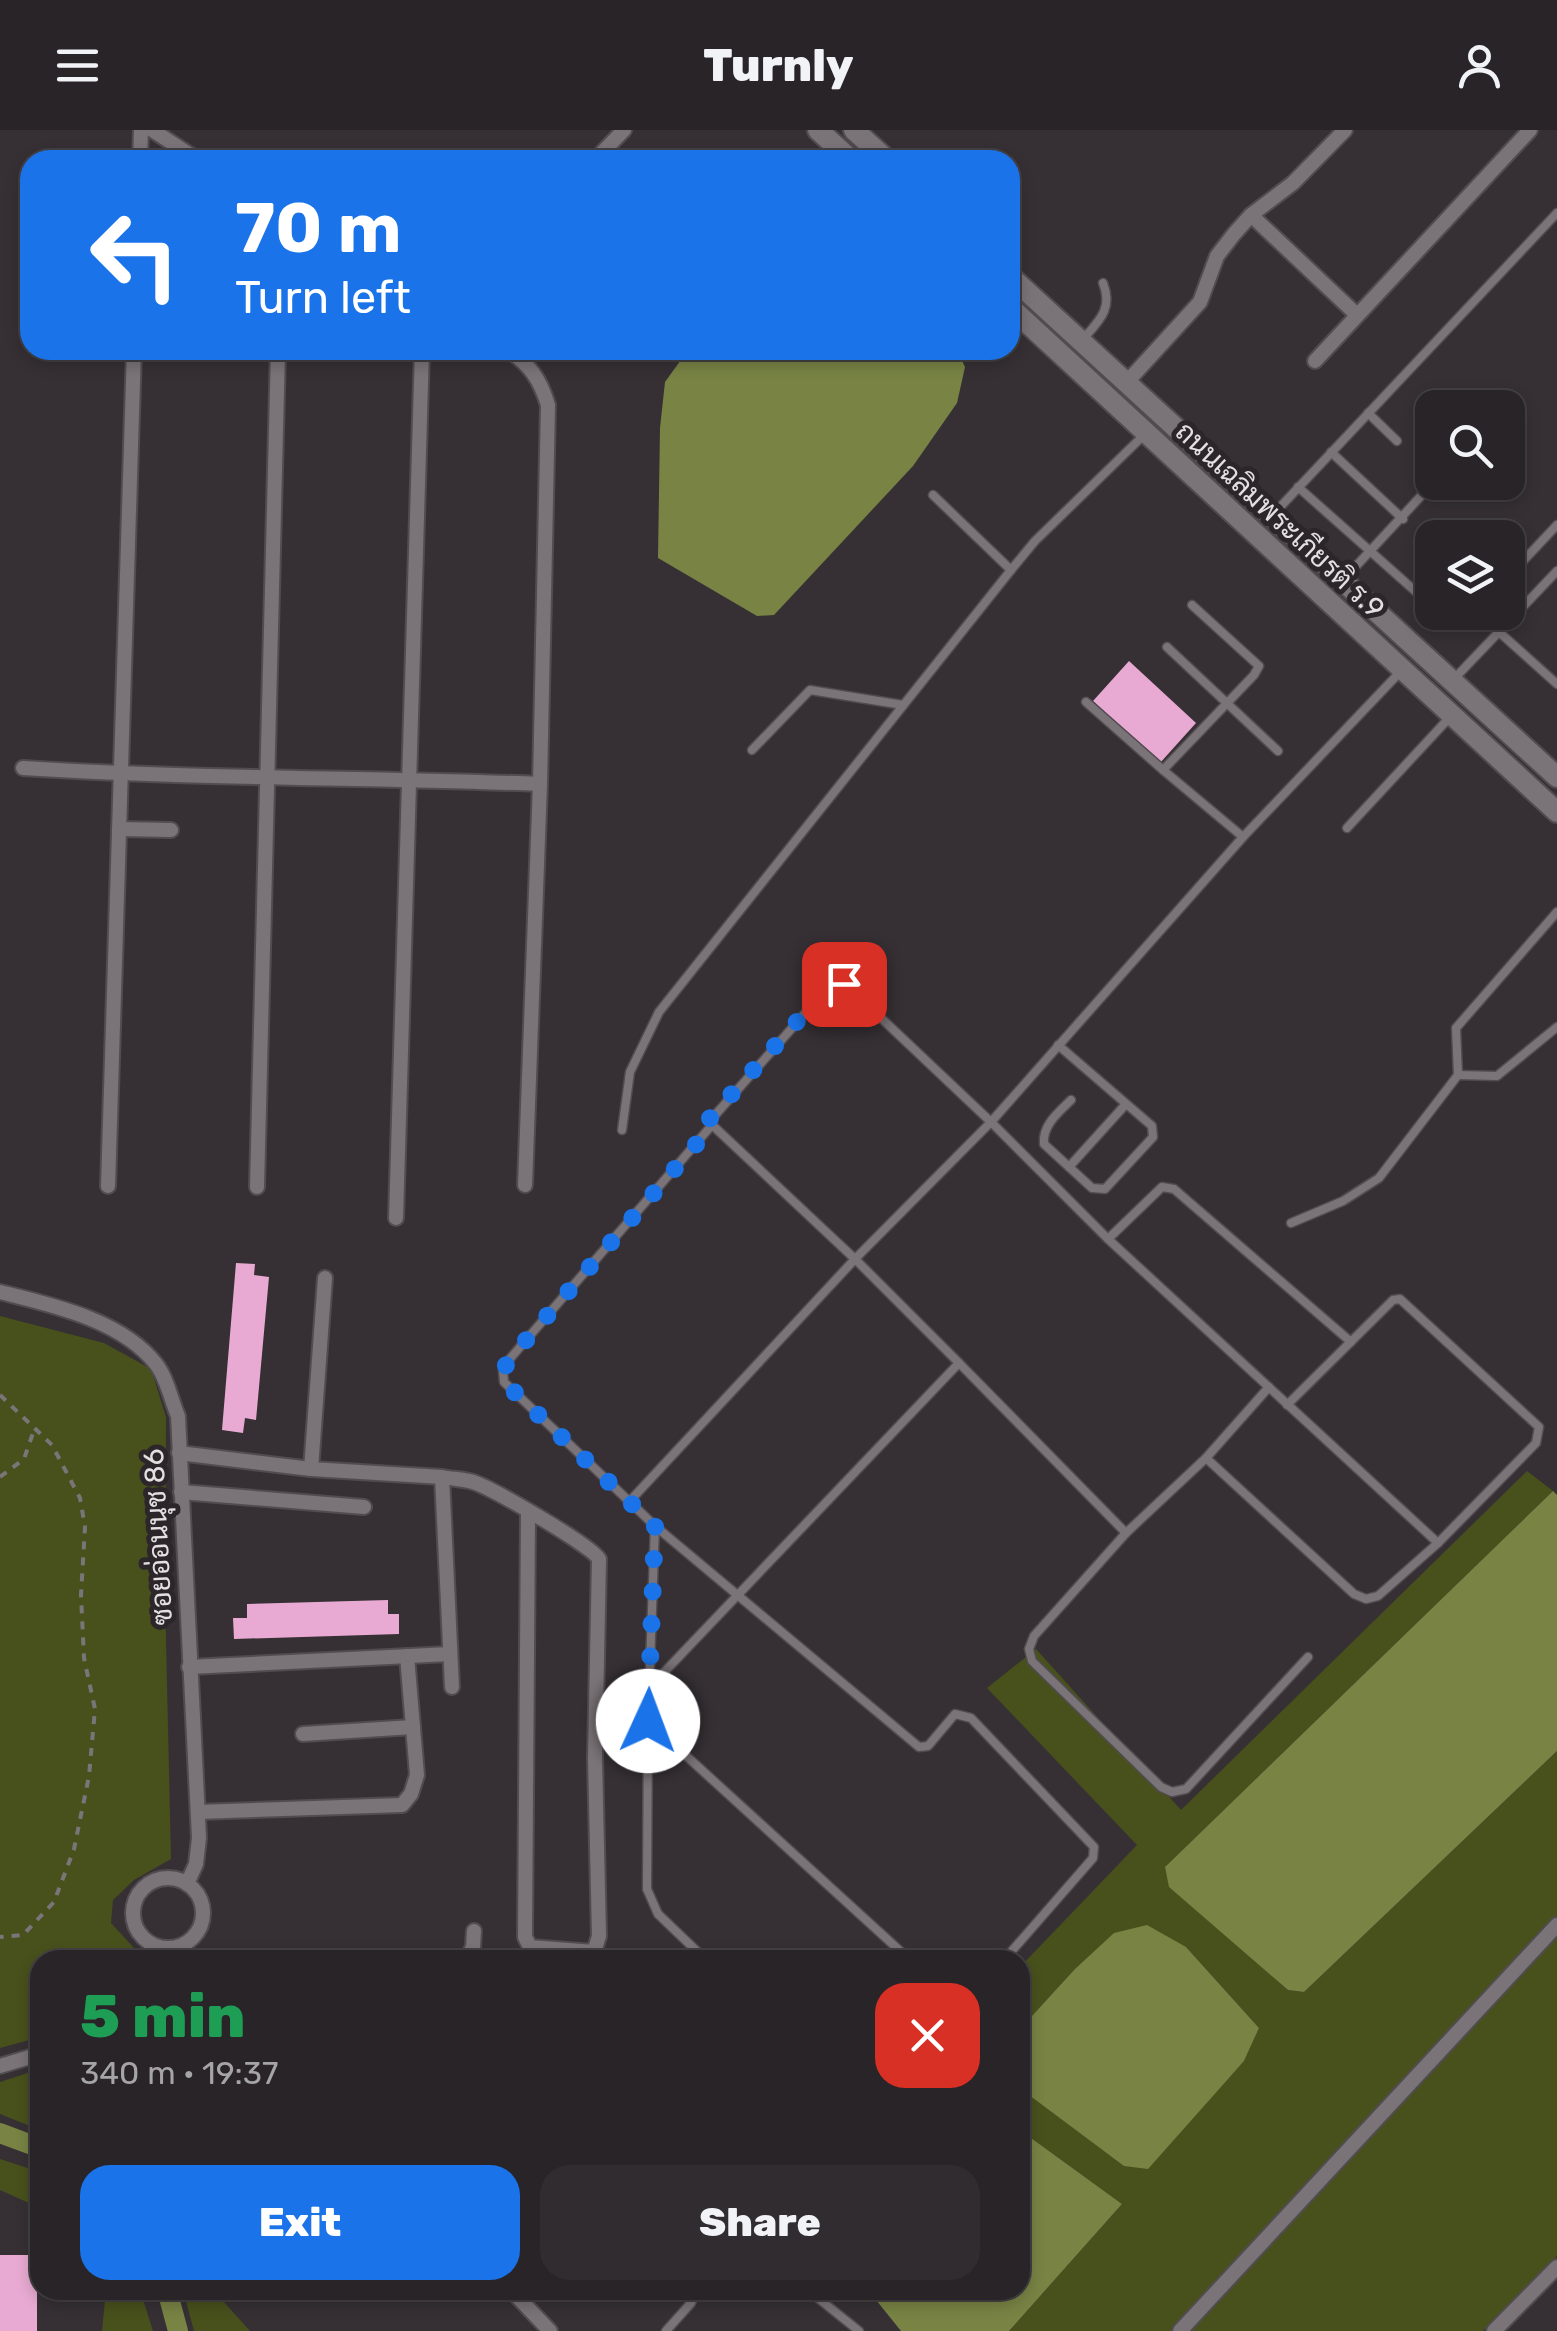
<!DOCTYPE html>
<html lang="en">
<head>
<meta charset="utf-8">
<style>
  body { margin:0; font-family:Rubik,Sarabun,sans-serif; background:#302c2f; color:#f1f3f6; height:100vh; display:flex; flex-direction:column; font-size:38px; white-space:nowrap }
  * { box-sizing:border-box; margin:0 }
  p { font-size:32px; color:#a5a4a7 }
  .icon { flex:none; width:55px; height:55px; fill:none; stroke:currentColor; stroke-width:2; stroke-linecap:round; stroke-linejoin:round }
  .map { position:relative; flex:1; overflow:hidden }
  .drawer { position:absolute; left:30px; top:1820px; width:1000px; height:350px; display:flex; flex-direction:column; background:#282427; border-radius:30px; box-shadow:0 5px 15px #0003,0 0 0 2px #444144 }
  .drawer>* { flex:none }
  .top-card { position:absolute; left:20px; top:20px; width:1000px; height:210px; border-radius:30px; box-shadow:0 5px 15px #0003,0 0 0 2px #444144; background:#1a73e8; color:#fff; overflow:hidden }
  .buttons { position:absolute; left:1415px; top:260px; display:grid; gap:20px }
  .buttons a { display:grid; place-items:center; width:110px; height:110px; border-radius:20px; background:#282427; box-shadow:0 5px 15px #0003,0 0 0 2px #444144; font-size:50px }
  .pin { position:absolute; display:grid; place-items:center; width:85px; height:85px; color:#fff; margin:-42px; border-radius:20px; box-shadow:0 5px 15px #0006 }
  .me { position:absolute; width:110px; margin:-55px; rotate:2deg; stroke-linejoin:round; filter:drop-shadow(0 0 8px #0008) }
  .turn { display:flex; align-items:center; gap:35px; height:210px; padding:0 50px; font-size:45px }
  .turn .icon { width:130px; height:130px; stroke-width:2.5 }
  .turn b { display:block; font-size:70px; line-height:85px }
  .round { display:grid; place-items:center; flex:none; width:105px; height:105px; border-radius:30px; background:#302c2f }
  .summary { display:flex; align-items:center; justify-content:space-between; height:170px; padding:0 50px }
  h1 { font-size:60px; font-weight:800; line-height:75px; color:#1e9e55 }
  .cta { display:flex; gap:20px; margin-top:auto; padding:20px 50px }
  .cta a { flex:1; height:115px; border-radius:30px; background:#1a73e8; color:#fff; font-size:40px; font-weight:800; line-height:115px; text-align:center }
  .cta a+a { background:#302c2f; color:#f1f3f6 }
  header { display:flex; justify-content:space-between; align-items:center; height:130px; padding:0 50px; background:#282427; font-size:45px; font-weight:800 }
  .map>svg:first-child { display:block }
  .green { fill:#48511c }
  .water { fill:#788344 }
  .lines { fill:none; stroke-linecap:round; stroke-linejoin:round }
  .canal { stroke:#788344; stroke-width:20 }
  .building { fill:#e8aad2 }
  .lane-casing { stroke:#514c4f; stroke-width:11 }
  .street-casing { stroke:#514c4f; stroke-width:18 }
  .secondary-casing { stroke:#514c4f; stroke-width:24 }
  .path { stroke:#7a7578; stroke-width:4; stroke-dasharray:8 8; stroke-linecap:butt }
  .lane { stroke:#7a7377; stroke-width:8 }
  .street { stroke:#7a7377; stroke-width:14 }
  .secondary { stroke:#7a7377; stroke-width:20 }
  .route { stroke:#1a73e8; stroke-width:18; stroke-dasharray:0 32.4 }
  .labels { text-anchor:middle; dominant-baseline:central; stroke-width:10; stroke-linejoin:round; paint-order:stroke }
  .street-label { font-size:28px; fill:#e4e0e2; stroke:#2c262a }
</style>
</head>
<body>
<header><svg class="icon" aria-label="menu" viewBox="0 0 24 24"><path d="M4 6h16M4 12h16M4 18h16"/></svg>Turnly<svg class="icon" aria-label="person" viewBox="0 0 24 24"><circle cx="12" cy="8" r="4"/><path d="M4 21q1-7 8-7t8 7"/></svg></header>
<div class="map">
<svg width="1557" height="2201" viewBox="0 0 1557 2201">
  <rect width="100%" height="100%" fill="#363034"/>
  <g class="green">
    <path d="M 0,1186 L 104,1213 L 151,1239 L 166,1287 L 165,1466 L 171,1729 L 134,1750 L 113,1770 L 111,1793 L 145,1830 L 40,1830 L 40,1907 L 0,1918 Z"/>
    <path d="M 1527,1341 L 1553,1361 L 1165,1737 L 1170,1757 L 1288,1860 L 1304,1862 L 1557,1621 L 1557,2126 L 1483,2201 L 1009,2201 L 1122,2074 L 1020,2000 L 1020,1953 L 1025,1962 L 1210,1967 L 1244,1931 L 1259,1898 L 1186,1817 L 1074,1840 L 1020,1899 L 1020,1837 L 1137,1715 L 987,1558 L 1036,1519 L 1181,1680 Z"/>
    <path d="M 40,1939 L 40,2000 L 0,1984 L 0,1952 Z"/>
    <path d="M 0,2029 L 40,2042 L 40,2078 L 0,2060 Z"/>
    <path d="M 106,2160 L 140,2160 L 153,2201 L 102,2201 Z"/>
    <path d="M 183,2160 L 213,2160 L 250,2201 L 194,2201 Z"/>
  </g>
  <g class="water">
    <path d="M 688,220 L 957,220 L 965,237 L 957,273 L 913,336 L 774,485 L 757,486 L 658,428 L 660,298 L 665,252 Z"/>
    <path d="M 1553,1361 L 1557,1365 L 1557,1621 L 1304,1862 L 1288,1860 L 1169,1757 L 1165,1737 Z"/>
    <path d="M 1147,1795 L 1186,1817 L 1259,1898 L 1244,1931 L 1148,2039 L 1124,2036 L 1025,1962 L 1020,1953 L 1020,1899 L 1074,1840 L 1114,1803 Z"/>
    <path d="M 1020,2000 L 1122,2074 L 1009,2201 L 901,2201 L 868,2160 L 1020,2160 Z"/>
  </g>
  <g class="lines">
    <g class="canal">
      <path d="M 0,2003 L 40,2018"/>
      <path d="M 167,2160 L 178,2201"/>
    </g>
  </g>
  <g class="building">
    <path d="M 1129,531 L 1196,593 L 1160,633 L 1093,571 Z"/>
    <path d="M 236,1133 L 255,1134 L 254,1145 L 269,1147 L 256,1290 L 245,1288 L 243,1303 L 222,1300 Z"/>
    <path d="M 388,1470 L 388,1484 L 399,1484 L 399,1504 L 234,1509 L 233,1488 L 247,1488 L 247,1474 Z"/>
    <rect x="0" y="2125" width="37" height="76"/>
  </g>
  <g class="lines">
    <defs>
      <g id="lane">
        <path d="M 1084,208 C 1100,190 1113,178 1103,153"/>
        <path d="M 1368,283 L 1397,311"/>
        <path d="M 1331,322 L 1403,389"/>
        <path d="M 1298,357 L 1432,476"/>
        <path d="M 933,365 L 1011,440"/>
        <path d="M 1282,375 L 1557,83"/>
        <path d="M 1508,447 L 1557,395"/>
        <path d="M 1345,448 L 1434,352"/>
        <path d="M 1192,475 L 1259,536 L 1254,545 L 1163,640 L 1243,707"/>
        <path d="M 1439,482 L 1456,495 L 1473,482"/>
        <path d="M 1499,502 L 1557,554"/>
        <path d="M 1167,517 L 1278,621"/>
        <path d="M 1454,549 L 1557,441"/>
        <path d="M 1086,572 L 1163,640"/>
        <path d="M 752,620 L 810,560 L 903,575"/>
        <path d="M 1347,698 L 1450,587"/>
        <path d="M 1058,915 L 1152,996 L 1153,1007 L 1105,1059 L 1092,1058 L 1044,1014 C 1042,995 1059,982 1071,970"/>
        <path d="M 1458,945 L 1497,946 L 1557,897"/>
        <path d="M 622,1000 L 630,942 L 659,882 L 1011,440 L 1035,411 L 1146,303"/>
        <path d="M 1069,1037 L 1126,974"/>
        <path d="M 1291,1093 L 1343,1071 L 1379,1048 L 1458,945 L 1456,898 L 1557,782"/>
        <path d="M 1108,1109 L 1162,1057 L 1174,1059 L 1351,1212"/>
        <path d="M 959,1233 L 855,1129 L 709,992 L 831,854 L 844,853 L 991,992 L 1108,1109 L 1438,1413"/>
        <path d="M 1206,1328 L 1354,1464 L 1366,1469 L 1378,1466 L 1438,1413 L 1536,1313 L 1539,1297 L 1400,1169 L 1393,1170 L 1287,1275"/>
        <path d="M 628,1373 L 855,1129 L 991,992 L 1243,707 L 1402,540"/>
        <path d="M 655,1396 L 919,1617 L 928,1616 L 955,1584 L 971,1588 L 1094,1717 L 1093,1728 L 1004,1830"/>
        <path d="M 1126,1403 L 1034,1506 L 1029,1519 L 1032,1531 L 1161,1657 L 1172,1662 L 1186,1659 L 1308,1527"/>
        <path d="M 650,1557 L 959,1233 L 1126,1403 L 1206,1328 L 1269,1257"/>
        <path d="M 648,1591 L 910,1830"/>
        <path d="M 706,1830 L 658,1784 L 647,1759 L 648,1591 L 655,1396 L 504,1252 L 503,1241 L 508,1231 L 712,995"/>
        <path d="M 808,2160 L 859,2201"/>
        <path d="M 666,2201 L 691,2173 L 697,2160"/>
      </g>
      <g id="street">
        <path d="M 152,0 L 198,30"/>
        <path d="M 140,30 L 141,0"/>
        <path d="M 595,30 L 624,0"/>
        <path d="M 1251,85 L 1356,184"/>
        <path d="M 508,220 C 530,235 540,249 548,275 L 540,654 L 525,1055"/>
        <path d="M 1315,231 L 1530,0"/>
        <path d="M 1127,252 L 1200,172 L 1217,126 L 1234,104 L 1251,85 L 1293,53 L 1345,0"/>
        <path d="M 23,638 C 195,649 367,647 540,654"/>
        <path d="M 119,699 L 171,700"/>
        <path d="M 108,1056 L 134,220"/>
        <path d="M 257,1057 L 278,220"/>
        <path d="M 396,1088 L 422,220"/>
        <path d="M 0,1162 C 52,1175 122,1190 156,1234 C 167,1248 171,1270 178,1286 L 199,1708 L 196,1734 L 187,1754"/>
        <path d="M 179,1323 L 311,1339 L 442,1347"/>
        <path d="M 311,1339 L 325,1148"/>
        <path d="M 181,1362 L 364,1377"/>
        <path d="M 189,1537 L 449,1524"/>
        <path d="M 452,1557 L 442,1347 C 452,1349 464,1349 473,1352 C 492,1358 592,1416 599,1429 L 595,1628 L 599,1806 L 594,1822 L 530,1817 L 525,1807 L 528,1383"/>
        <path d="M 303,1604 L 413,1597"/>
        <path d="M 198,1682 L 402,1675 L 411,1664 L 417,1645 L 407,1526"/>
        <circle cx="168" cy="1783" r="35"/>
        <path d="M 466,1830 L 473,1817 L 474,1801"/>
        <path d="M 0,1936 L 40,1924"/>
        <path d="M 511,2160 L 550,2201"/>
        <path d="M 1180,2201 L 1557,1795"/>
        <path d="M 1494,2201 L 1557,2137"/>
      </g>
      <g id="secondary">
        <path d="M 818,0 L 851,30"/>
        <path d="M 854,0 L 887,30"/>
        <path d="M 1010,146 L 1557,647"/>
        <path d="M 1010,177 L 1557,682"/>
      </g>
    </defs>
    <use href="#lane" class="lane-casing"/>
    <use href="#street" class="street-casing"/>
    <use href="#secondary" class="secondary-casing"/>
    <g class="path">
      <path d="M 0,1265 L 52,1315 L 80,1368 L 85,1397 L 81,1465 L 84,1528 L 95,1579 L 89,1646 L 74,1719 L 54,1772 L 23,1805 L 0,1807"/>
      <path d="M 0,1347 L 24,1329 L 34,1300"/>
      <path d="M 178,1817 L 184,1830"/>
    </g>
    <use href="#lane" class="lane"/>
    <use href="#street" class="street"/>
    <use href="#secondary" class="secondary"/>
  </g>
  <g class="lines">
    <path class="route" d="M 648,1591 L 655,1396 L 504,1252 L 503,1241 L 508,1231 L 712,996 L 710,988 L 831,854 L 844,854"/>
  </g>
  <g class="labels">
    <g class="street-label">
      <text transform="translate(1280 390) rotate(43)">ถนนเฉลิมพระเกียรติ ร.9</text>
      <text transform="translate(158 1407) rotate(-93)">ซอยอ่อนนุช 86</text>
    </g>
  </g>
</svg>
<div class="buttons">
<a><svg class="icon" aria-label="search" viewBox="0 0 24 24"><circle cx="10" cy="10" r="6"/><path d="M15 15l6 6"/></svg></a>
<a><svg class="icon" aria-label="layers" viewBox="0 0 24 24"><path d="M12 4l9 5-9 5-9-5zM3 14l9 5 9-5"/></svg></a>
</div>
<div class="pin" style="left:844px;top:854px;background:#d93025"><svg class="icon" aria-label="arrive" viewBox="0 0 24 24"><path d="M6 21V4h12l-3 4 3 4H6"/></svg></div>
<svg class="me" style="left:648px;top:1591px" viewBox="-20 -20 40 40"><circle r="19" fill="#fff"/><path d="M0-13L10 11 0 6-10 11z" fill="#1a73e8"/></svg>
<div class="top-card">
<div class="turn"><svg class="icon" aria-label="left" viewBox="0 0 24 24"><path d="M17 20v-9H6M10 6l-5 5 5 5"/></svg><div><b>70 m</b>Turn left</div></div>
</div>
<section class="drawer">
<div class="summary"><div><h1>5 min</h1><p>340 m · 19:37</p></div><a class="round" style="background:#d93025;color:#fff"><svg class="icon" aria-label="close" viewBox="0 0 24 24"><path d="M6 6l12 12M18 6L6 18"/></svg></a></div>
<div class="cta"><a>Exit</a><a>Share</a></div>
</section>
</div>
</body>
</html>
